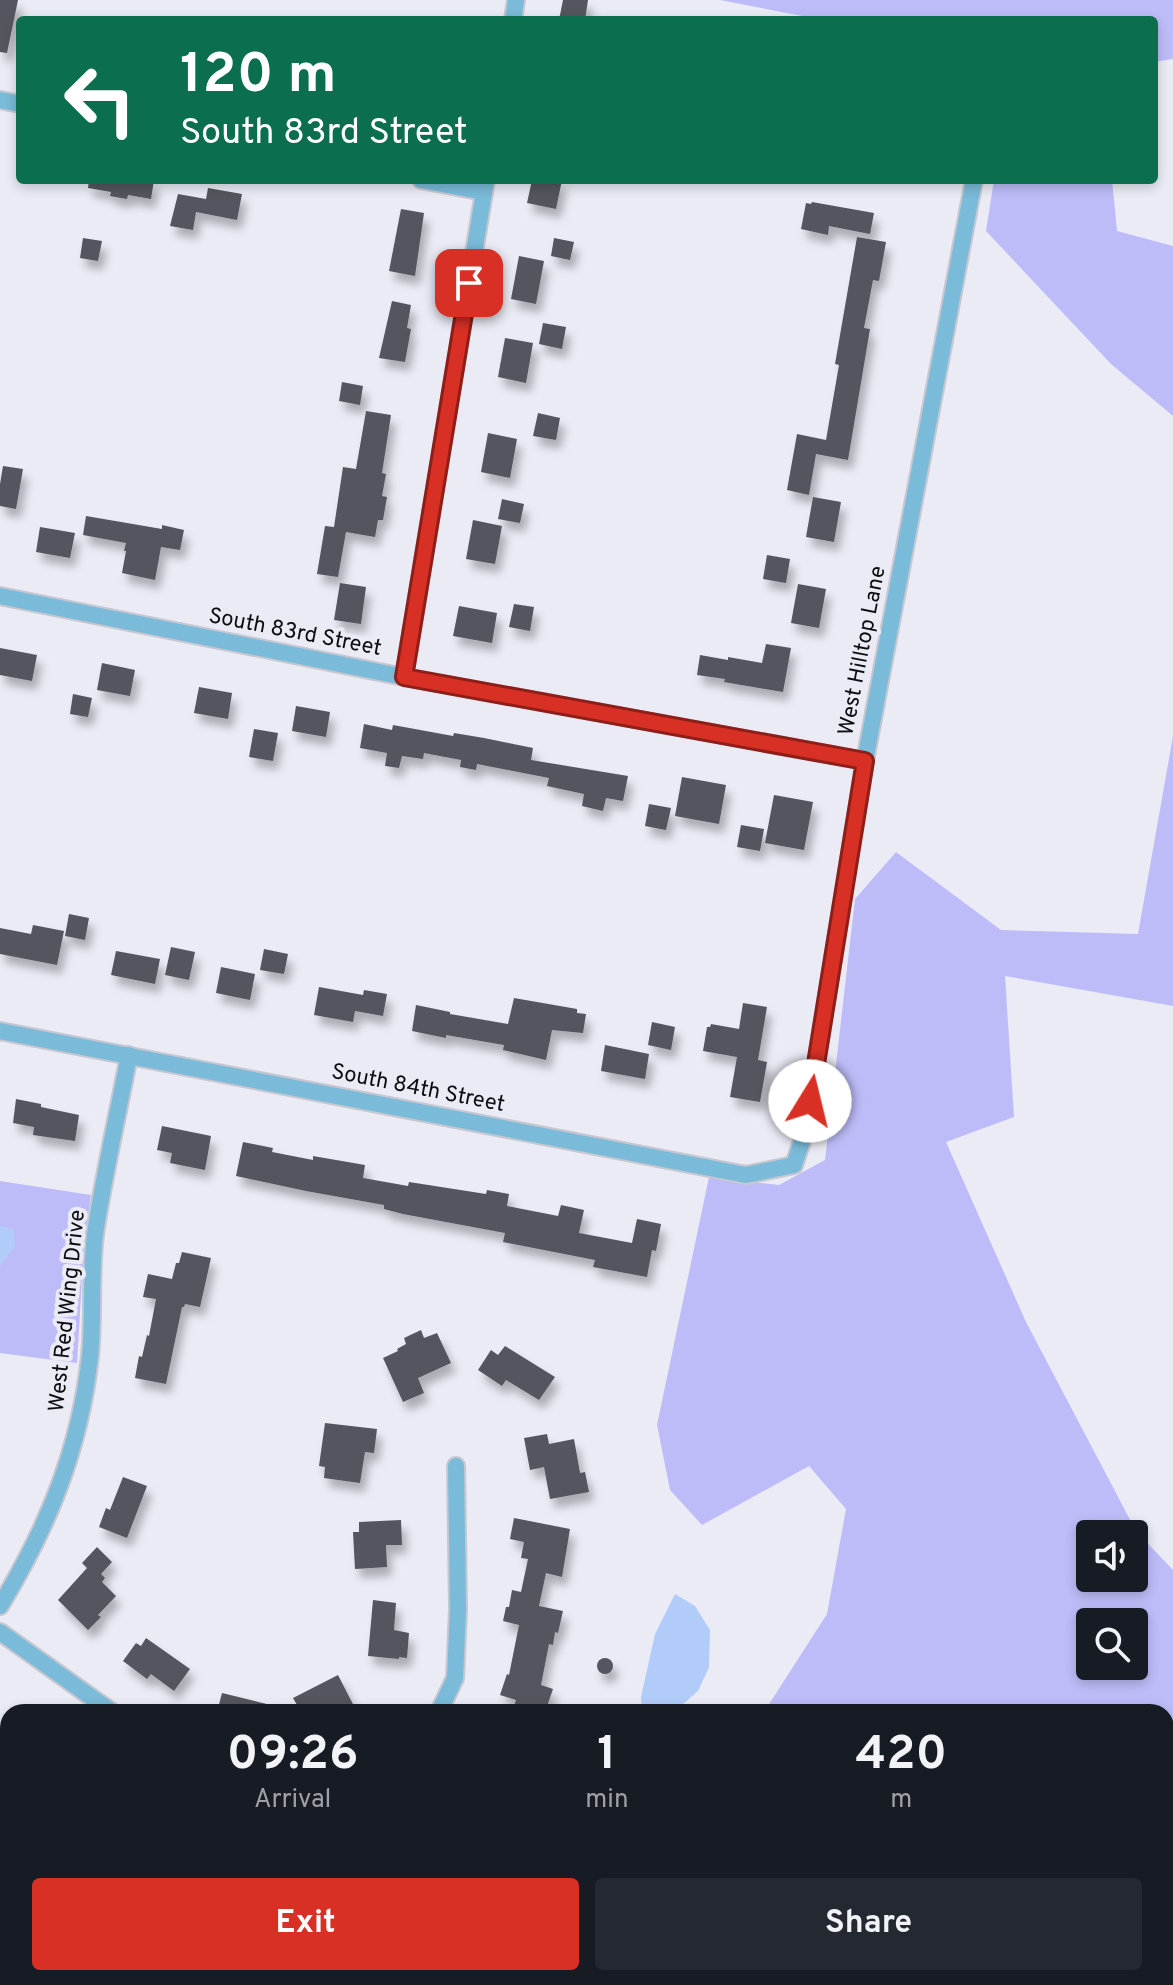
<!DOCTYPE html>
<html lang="en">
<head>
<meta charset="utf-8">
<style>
  body { margin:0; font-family:Overpass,sans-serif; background:#242831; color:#f1f3f6; height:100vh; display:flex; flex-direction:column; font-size:30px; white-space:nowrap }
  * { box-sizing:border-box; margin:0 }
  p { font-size:26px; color:#9ea1a6 }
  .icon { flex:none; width:44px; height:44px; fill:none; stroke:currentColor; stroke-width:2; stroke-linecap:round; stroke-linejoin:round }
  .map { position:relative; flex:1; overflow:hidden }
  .sheet { position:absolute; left:0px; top:1704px; width:1174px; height:282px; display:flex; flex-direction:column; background:#171b24; border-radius:24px 24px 0 0; box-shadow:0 4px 12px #0003 }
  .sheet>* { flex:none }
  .banner { position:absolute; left:16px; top:16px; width:1142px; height:168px; border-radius:8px; box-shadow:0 4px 12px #0003; background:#0b6e4f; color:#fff; overflow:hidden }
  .buttons { position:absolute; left:1076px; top:1520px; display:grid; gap:16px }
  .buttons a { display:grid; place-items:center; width:72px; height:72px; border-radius:8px; background:#171b24; box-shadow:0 4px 12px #0003; font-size:40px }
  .pin { position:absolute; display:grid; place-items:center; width:68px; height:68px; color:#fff; margin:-34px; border-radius:16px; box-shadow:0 4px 12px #0006 }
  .me { position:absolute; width:88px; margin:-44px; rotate:9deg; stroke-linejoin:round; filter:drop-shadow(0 0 6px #0008) }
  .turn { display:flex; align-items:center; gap:28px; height:168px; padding:0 32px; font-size:36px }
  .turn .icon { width:104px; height:104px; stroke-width:2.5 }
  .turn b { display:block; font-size:56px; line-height:68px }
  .eta { display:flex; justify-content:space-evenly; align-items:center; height:136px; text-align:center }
  .eta b { font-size:48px; font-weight:700; line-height:56px }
  .primary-button { display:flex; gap:16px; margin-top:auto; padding:16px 32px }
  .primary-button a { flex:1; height:92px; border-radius:8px; background:#d93025; color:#fff; font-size:32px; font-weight:700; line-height:92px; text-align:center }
  .primary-button a+a { background:#242831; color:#f1f3f6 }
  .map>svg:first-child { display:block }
  .green { fill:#bdbcf8; fill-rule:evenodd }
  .water { fill:#b2ccfa }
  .building { fill:#55555e; filter:url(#shadow) }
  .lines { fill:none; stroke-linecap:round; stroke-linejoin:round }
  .minor-casing { stroke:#c7c7d1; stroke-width:20 }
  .minor { stroke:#79bbd9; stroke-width:16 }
  .route-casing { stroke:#8d1f18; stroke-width:20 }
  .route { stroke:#d93025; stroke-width:14 }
  .labels { text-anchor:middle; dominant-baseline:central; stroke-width:8; stroke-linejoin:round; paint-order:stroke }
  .street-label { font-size:22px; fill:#0d0d10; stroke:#ebebf6 }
</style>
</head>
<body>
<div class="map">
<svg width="1173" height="1985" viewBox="0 0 1173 1985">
  <defs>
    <filter id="shadow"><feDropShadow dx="5" dy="9" stdDeviation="4" flood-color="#0004"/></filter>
  </defs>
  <rect width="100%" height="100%" fill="#ebebf6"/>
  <g class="green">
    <path d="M 720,0 L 1173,0 L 1173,59 L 1154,62 L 1154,20 L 823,20 Z"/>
    <path d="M 994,180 L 1112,180 L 1117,231 L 1173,246 L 1173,416 L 1111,364 L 986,231 Z"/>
    <path d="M 1173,736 L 1173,1006 L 1005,976 L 1014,1117 L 946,1142 L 1026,1322 L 1136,1531 L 1173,1570 L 1173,1985 L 486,1985 L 501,1978 L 1166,1978 L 1166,1712 L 764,1712 L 827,1614 L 846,1509 L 809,1466 L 702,1525 L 670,1490 L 657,1425 L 709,1177 L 779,1185 L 825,1160 L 855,899 L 896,852 L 1001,930 L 1138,934 ZM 1090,1534 L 1134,1534 L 1134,1578 L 1090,1578 ZM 1090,1622 L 1134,1622 L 1134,1666 L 1090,1666 Z"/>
    <path d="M 0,1181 L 91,1195 L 84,1245 L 77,1363 L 0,1353 Z"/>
  </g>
  <g class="water">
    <path d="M 0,1226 L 13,1229 L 15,1246 L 0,1266 Z"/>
    <path d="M 675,1594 L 695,1606 L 710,1630 L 709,1667 L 698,1691 L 674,1712 L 642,1712 L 641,1697 L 655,1634 Z"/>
  </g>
  <g class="building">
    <path d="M 0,0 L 18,0 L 7,53 L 0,52 Z"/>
    <path d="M 563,0 L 588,0 L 585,20 L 559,20 Z"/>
    <path d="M 89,180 L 154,180 L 151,199 L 128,195 L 127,199 L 110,196 L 111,192 L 88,188 Z"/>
    <path d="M 532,180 L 562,180 L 556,209 L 527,203 Z"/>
    <path d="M 208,188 L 242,194 L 237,220 L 196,212 L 193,230 L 170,226 L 178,194 L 206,199 Z"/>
    <path d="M 812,202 L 874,213 L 870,234 L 829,226 L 828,235 L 801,229 L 806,203 L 811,204 Z"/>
    <path d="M 401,209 L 424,213 L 415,276 L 389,271 Z"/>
    <path d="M 857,237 L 886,242 L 879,281 L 873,280 L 864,328 L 870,329 L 848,460 L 816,454 L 809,495 L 787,490 L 797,434 L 826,440 L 839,365 L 835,364 Z"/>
    <path d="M 83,238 L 102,241 L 98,261 L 80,258 Z"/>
    <path d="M 554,238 L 574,242 L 570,260 L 551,256 Z"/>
    <path d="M 519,256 L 544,261 L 536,304 L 511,299 Z"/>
    <path d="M 392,301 L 411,305 L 407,328 L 411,329 L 405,362 L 379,358 Z"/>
    <path d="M 543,323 L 566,327 L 562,349 L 539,344 Z"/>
    <path d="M 505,338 L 533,343 L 526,383 L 498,377 Z"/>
    <path d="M 342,382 L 363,386 L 360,405 L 339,401 Z"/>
    <path d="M 366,411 L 391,415 L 382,473 L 386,474 L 382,496 L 387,497 L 383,520 L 378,520 L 375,537 L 346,532 L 338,577 L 317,574 L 325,526 L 334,527 L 343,467 L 356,469 Z"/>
    <path d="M 538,413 L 560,418 L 556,440 L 533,436 Z"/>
    <path d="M 488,433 L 517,439 L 510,478 L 481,472 Z"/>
    <path d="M 3,466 L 23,469 L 16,509 L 0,506 L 0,484 Z"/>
    <path d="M 813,497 L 841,502 L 834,542 L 806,537 Z"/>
    <path d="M 502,499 L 524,504 L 520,523 L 498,519 Z"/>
    <path d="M 86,516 L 162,529 L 162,525 L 184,530 L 180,550 L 161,547 L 155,580 L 122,573 L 126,551 L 124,551 L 126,543 L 83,535 Z"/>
    <path d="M 473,520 L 502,526 L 495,564 L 466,559 Z"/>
    <path d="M 40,527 L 75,533 L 70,558 L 36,552 Z"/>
    <path d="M 767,555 L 790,559 L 786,583 L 763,579 Z"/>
    <path d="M 340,583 L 366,587 L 361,624 L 334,620 Z"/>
    <path d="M 798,584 L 826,589 L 819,628 L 791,623 Z"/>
    <path d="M 514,604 L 534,607 L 530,631 L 509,627 Z"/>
    <path d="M 459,606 L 497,613 L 492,643 L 453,636 Z"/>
    <path d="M 766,644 L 791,648 L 783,692 L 724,682 L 725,679 L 697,675 L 700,655 L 728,660 L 728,657 L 762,663 Z"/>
    <path d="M 0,648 L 37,655 L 32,681 L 0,675 Z"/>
    <path d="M 102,663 L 135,670 L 130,696 L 97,690 Z"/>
    <path d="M 199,687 L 232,693 L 228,719 L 194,713 Z"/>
    <path d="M 73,694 L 92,698 L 88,717 L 70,714 Z"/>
    <path d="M 296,706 L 330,712 L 326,737 L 292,731 Z"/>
    <path d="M 364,724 L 392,730 L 393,725 L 453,736 L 454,733 L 484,738 L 533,748 L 531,760 L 628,776 L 623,801 L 606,798 L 603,811 L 582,806 L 584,794 L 547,786 L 549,778 L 477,764 L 476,770 L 460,767 L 461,760 L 424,753 L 423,759 L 402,756 L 399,768 L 385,766 L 387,753 L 360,748 Z"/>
    <path d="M 254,729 L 278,733 L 273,761 L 249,757 Z"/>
    <path d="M 682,777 L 726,785 L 719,824 L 675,816 Z"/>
    <path d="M 774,795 L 813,802 L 804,850 L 765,843 Z"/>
    <path d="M 649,804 L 671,808 L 666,830 L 645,826 Z"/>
    <path d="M 741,825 L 764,829 L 760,851 L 737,847 Z"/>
    <path d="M 69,914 L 89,918 L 85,940 L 65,936 Z"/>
    <path d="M 33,925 L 64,931 L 57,965 L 0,954 L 0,928 L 31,934 Z"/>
    <path d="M 171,947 L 195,952 L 189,980 L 165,975 Z"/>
    <path d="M 264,949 L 288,954 L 284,974 L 260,970 Z"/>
    <path d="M 116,951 L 160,959 L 155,984 L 111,975 Z"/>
    <path d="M 221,967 L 255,974 L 250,1000 L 216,993 Z"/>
    <path d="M 319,987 L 363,995 L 364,990 L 387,994 L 383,1016 L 355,1011 L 353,1022 L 314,1015 Z"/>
    <path d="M 514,998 L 577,1009 L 577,1013 L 586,1014 L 583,1033 L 552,1030 L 546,1060 L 503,1050 L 504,1045 L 446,1035 L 446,1038 L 412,1031 L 416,1005 L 450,1012 L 450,1014 L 508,1024 Z"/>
    <path d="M 743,1003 L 767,1007 L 758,1060 L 767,1062 L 760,1102 L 730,1097 L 737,1057 L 703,1051 L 707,1027 L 710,1027 L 711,1024 L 739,1029 Z"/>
    <path d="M 652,1022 L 675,1027 L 671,1050 L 648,1045 Z"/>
    <path d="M 605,1045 L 649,1054 L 645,1079 L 601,1071 Z"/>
    <path d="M 16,1099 L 41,1104 L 41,1107 L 79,1115 L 75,1141 L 33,1135 L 34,1127 L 13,1123 Z"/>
    <path d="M 162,1126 L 211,1136 L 205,1170 L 170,1163 L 172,1153 L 157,1150 Z"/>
    <path d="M 243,1142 L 273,1148 L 272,1152 L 313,1160 L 313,1156 L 365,1165 L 363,1178 L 408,1186 L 409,1182 L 486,1194 L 487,1190 L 509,1194 L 507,1206 L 553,1215 L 558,1216 L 561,1205 L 584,1210 L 579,1233 L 632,1243 L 637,1219 L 661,1224 L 656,1251 L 652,1250 L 647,1277 L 593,1267 L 595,1260 L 503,1242 L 505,1233 L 403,1214 L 384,1209 L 384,1205 L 306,1191 L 236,1176 Z"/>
    <path d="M 182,1252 L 211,1258 L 200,1307 L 185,1304 L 184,1307 L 182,1307 L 166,1384 L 135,1378 L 139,1356 L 142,1357 L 147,1335 L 149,1336 L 156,1299 L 143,1297 L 148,1274 L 172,1279 L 176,1263 L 179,1263 Z"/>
    <path d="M 421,1330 L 424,1338 L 437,1333 L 451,1363 L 418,1378 L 424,1393 L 403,1402 L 383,1358 L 398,1351 L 397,1349 L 406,1344 L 404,1338 Z"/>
    <path d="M 505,1346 L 555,1377 L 539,1400 L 506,1380 L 502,1386 L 478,1370 L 491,1350 L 498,1355 Z"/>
    <path d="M 325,1423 L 377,1429 L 374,1453 L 365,1452 L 360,1483 L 324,1478 L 325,1467 L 319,1466 Z"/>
    <path d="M 547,1434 L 549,1444 L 574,1439 L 580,1473 L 585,1472 L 589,1492 L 550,1499 L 544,1467 L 530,1470 L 524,1438 Z"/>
    <path d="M 123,1477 L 147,1486 L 127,1538 L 99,1527 L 106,1508 L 110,1510 Z"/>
    <path d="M 514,1518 L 570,1529 L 562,1577 L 546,1573 L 539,1606 L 563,1611 L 558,1633 L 555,1632 L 553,1645 L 549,1644 L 541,1685 L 553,1689 L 545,1712 L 512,1712 L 516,1700 L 500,1695 L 507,1674 L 509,1675 L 519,1625 L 503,1621 L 506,1607 L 509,1607 L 512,1590 L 521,1592 L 528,1559 L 521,1558 L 524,1542 L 510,1539 Z"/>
    <path d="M 401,1520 L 402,1545 L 386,1545 L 387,1567 L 355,1569 L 353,1532 L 359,1532 L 359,1522 Z"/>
    <path d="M 97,1547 L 112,1562 L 101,1574 L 105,1578 L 102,1582 L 116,1596 L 98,1615 L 101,1617 L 88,1630 L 58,1600 L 87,1568 L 82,1563 Z"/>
    <path d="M 373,1600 L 396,1603 L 394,1630 L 409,1633 L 407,1658 L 399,1657 L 399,1659 L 368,1656 Z"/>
    <path d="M 146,1638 L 190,1669 L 174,1691 L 151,1674 L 147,1679 L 123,1661 L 136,1643 L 141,1646 Z"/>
    <circle cx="605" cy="1666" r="8"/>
    <path d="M 338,1675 L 357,1712 L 301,1712 L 293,1698 Z"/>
    <path d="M 222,1693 L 275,1706 L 274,1712 L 217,1712 Z"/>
  </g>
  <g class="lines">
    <defs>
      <g id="minor">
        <path d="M 513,20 L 516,0"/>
        <path d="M 0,100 L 20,104"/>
        <path d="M 421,180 L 484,192"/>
        <path d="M 0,596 L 404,677 L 865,761"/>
        <path d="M 404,677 L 486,180"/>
        <path d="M 0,1031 L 746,1175 L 794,1165 L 805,1132 L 865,761 L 974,180"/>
        <path d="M 0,1606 C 48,1527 80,1449 90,1356 C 94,1316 90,1274 95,1234 C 104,1174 118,1114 129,1055"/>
        <path d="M 0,1632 L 112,1712"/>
        <path d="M 439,1712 L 455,1678 L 458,1609 L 456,1466"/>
        <path d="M 63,1985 L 69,1978"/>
      </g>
    </defs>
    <use href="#minor" class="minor-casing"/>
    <use href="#minor" class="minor"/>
  </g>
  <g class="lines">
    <defs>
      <path id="route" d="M 469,283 L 404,677 L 865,761 L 810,1101"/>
    </defs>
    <use href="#route" class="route-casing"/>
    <use href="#route" class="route"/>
  </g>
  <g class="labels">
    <g class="street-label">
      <text transform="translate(295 633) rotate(11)">South 83rd Street</text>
      <text transform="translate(863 651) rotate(-79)">West Hilltop Lane</text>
      <text transform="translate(418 1089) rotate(11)">South 84th Street</text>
      <text transform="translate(68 1311) rotate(-84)">West Red Wing Drive</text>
    </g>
  </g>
</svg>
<div class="buttons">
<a><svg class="icon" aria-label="sound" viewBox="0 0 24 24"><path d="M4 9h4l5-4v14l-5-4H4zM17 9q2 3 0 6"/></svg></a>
<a><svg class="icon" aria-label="search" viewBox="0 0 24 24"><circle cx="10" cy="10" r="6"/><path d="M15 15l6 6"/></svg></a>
</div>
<div class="pin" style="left:469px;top:283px;background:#d93025"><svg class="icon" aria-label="arrive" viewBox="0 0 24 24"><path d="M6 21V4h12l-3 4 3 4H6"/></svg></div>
<svg class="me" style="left:810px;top:1101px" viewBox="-20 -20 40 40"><circle r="19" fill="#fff"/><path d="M0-13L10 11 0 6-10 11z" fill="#d93025"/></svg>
<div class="banner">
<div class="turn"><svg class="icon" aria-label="left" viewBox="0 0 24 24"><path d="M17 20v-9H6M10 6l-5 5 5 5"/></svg><div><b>120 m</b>South 83rd Street</div></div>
</div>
<section class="sheet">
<div class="eta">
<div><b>09:26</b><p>Arrival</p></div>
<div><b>1</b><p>min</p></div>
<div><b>420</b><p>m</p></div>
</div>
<div class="primary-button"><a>Exit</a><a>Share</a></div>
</section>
</div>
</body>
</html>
